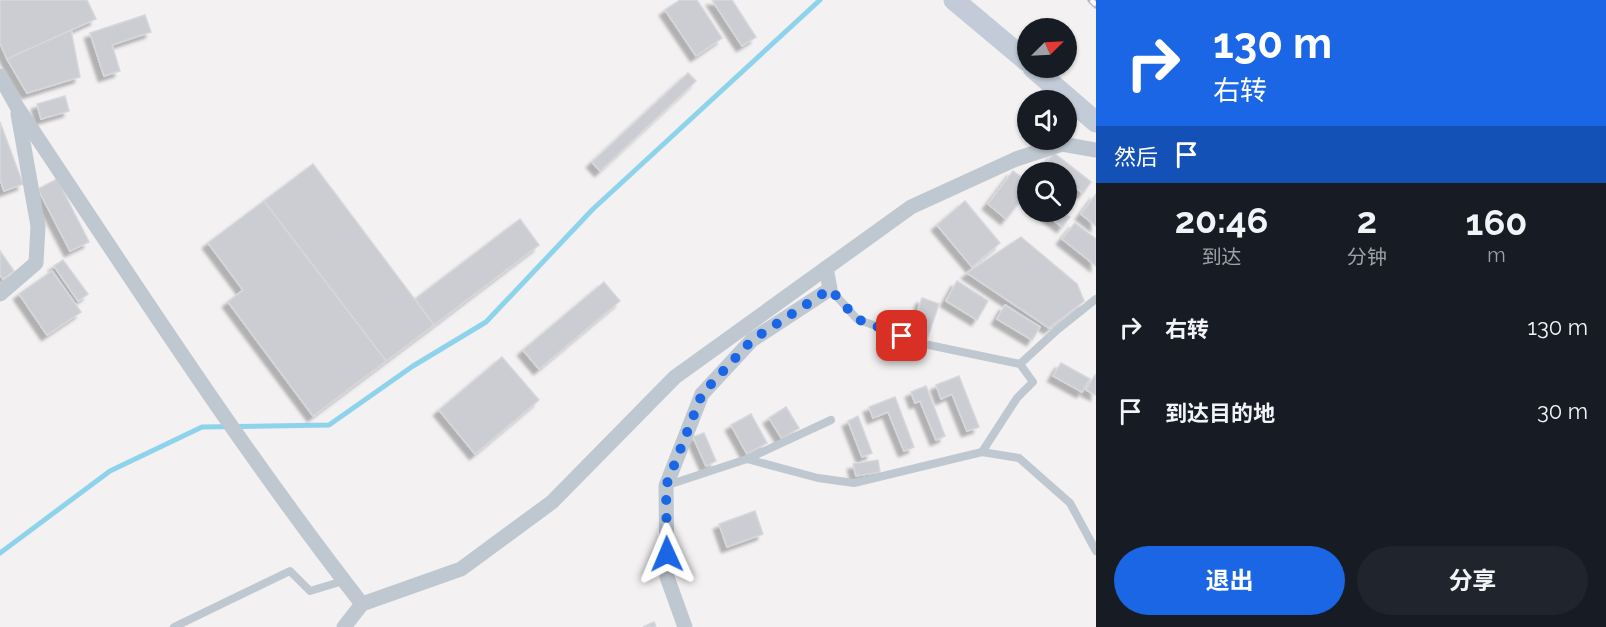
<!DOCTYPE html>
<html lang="zh">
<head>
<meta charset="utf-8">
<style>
  body { margin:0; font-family:Raleway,"Noto Sans SC",sans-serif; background:#20242c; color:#f1f3f6; height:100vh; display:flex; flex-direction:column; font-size:22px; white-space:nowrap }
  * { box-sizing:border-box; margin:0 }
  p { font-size:20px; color:#9ea1a6 }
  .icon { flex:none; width:33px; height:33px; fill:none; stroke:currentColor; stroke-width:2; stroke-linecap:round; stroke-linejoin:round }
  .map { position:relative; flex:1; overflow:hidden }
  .panel { display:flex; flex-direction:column; background:#171b24; width:510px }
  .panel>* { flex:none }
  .hud { background:#1a66e4; color:#fff; overflow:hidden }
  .needle { width:39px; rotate:66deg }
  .buttons { position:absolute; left:1017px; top:18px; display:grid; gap:12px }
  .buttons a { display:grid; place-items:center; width:60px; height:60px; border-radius:50%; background:#171b24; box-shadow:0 2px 4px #0004; font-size:30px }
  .pin { position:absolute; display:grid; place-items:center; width:51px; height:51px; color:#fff; margin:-26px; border-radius:12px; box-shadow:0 3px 9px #0006 }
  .me { position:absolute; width:66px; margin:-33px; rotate:359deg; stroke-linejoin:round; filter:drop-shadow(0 0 4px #0008) }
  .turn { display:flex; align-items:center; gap:21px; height:126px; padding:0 18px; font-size:27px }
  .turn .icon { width:78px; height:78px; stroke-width:2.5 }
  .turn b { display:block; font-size:42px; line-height:51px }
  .then { display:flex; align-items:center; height:57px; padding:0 18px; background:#0003; gap:12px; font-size:22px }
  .eta { display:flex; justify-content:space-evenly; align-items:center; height:102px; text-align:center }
  .eta b { font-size:36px; font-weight:700; line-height:42px }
  .action { display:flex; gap:12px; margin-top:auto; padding:12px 18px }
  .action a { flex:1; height:69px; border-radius:36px; background:#1a66e4; color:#fff; font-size:24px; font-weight:700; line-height:69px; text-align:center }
  .action a+a { background:#20242c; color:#f1f3f6 }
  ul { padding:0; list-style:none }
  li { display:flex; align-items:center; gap:18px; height:84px; padding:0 18px }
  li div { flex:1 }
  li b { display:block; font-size:22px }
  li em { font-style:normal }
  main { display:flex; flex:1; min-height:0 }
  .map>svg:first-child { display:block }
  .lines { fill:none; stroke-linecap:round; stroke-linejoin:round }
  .stream { stroke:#8ed3ec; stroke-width:5 }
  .building { fill:#cbcdd3; stroke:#d5d7dc; stroke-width:1.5; filter:url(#shadow) }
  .lane { stroke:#bfc7d0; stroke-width:8 }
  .street { stroke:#bfc7d0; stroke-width:15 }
  .secondary { stroke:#c2cbd7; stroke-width:21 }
  .rail-casing { stroke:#b3b6bb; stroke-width:7 }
  .rail { stroke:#fff; stroke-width:4.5; stroke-dasharray:14; stroke-linecap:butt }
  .route { stroke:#1a66e4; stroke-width:10; stroke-dasharray:0 18 }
</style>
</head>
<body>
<main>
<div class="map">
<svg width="1096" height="627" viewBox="0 0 1096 627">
  <defs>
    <filter id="shadow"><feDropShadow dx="-5.5" dy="5.5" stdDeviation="1.5" flood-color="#0004"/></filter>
  </defs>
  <rect width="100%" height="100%" fill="#f3f1f1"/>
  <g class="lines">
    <path class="stream" d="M 0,553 L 110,471 L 202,427 L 329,425 L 413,366 L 486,322 L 593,209 L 820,0"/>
  </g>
  <g class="building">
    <path d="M 0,0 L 87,0 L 96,19 L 7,59 L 0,43 Z"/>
    <path d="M 680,0 L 697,0 L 722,38 L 696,56 L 665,10 Z"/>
    <path d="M 712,0 L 732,0 L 756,37 L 742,46 Z"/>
    <path d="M 145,15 L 151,32 L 112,45 L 120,71 L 104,76 L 90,33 Z"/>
    <path d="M 71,30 L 80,77 L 27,93 L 7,59 Z"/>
    <path d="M 688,73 L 696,81 L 600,171 L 592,162 Z"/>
    <path d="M 65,96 L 69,111 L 41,119 L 37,104 Z"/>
    <path d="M 0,122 L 23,184 L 4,191 L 0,179 Z"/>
    <path d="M 1054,153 L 1091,182 L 1083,193 L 1066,181 L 1066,172 L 1042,172 L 1040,171 Z"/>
    <path d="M 313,164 L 434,325 L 386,361 L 264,201 Z"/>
    <path d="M 1013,171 L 1028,182 L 1028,191 L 1006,219 L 988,204 Z"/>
    <path d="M 57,179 L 89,242 L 70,251 L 38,189 Z"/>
    <path d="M 1096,194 L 1096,226 L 1081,214 Z"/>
    <path d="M 264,201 L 386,361 L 313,416 L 228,302 L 243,290 L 208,243 Z"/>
    <path d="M 965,201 L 1000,243 L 972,267 L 937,225 Z"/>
    <path d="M 1043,212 L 1062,212 L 1070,217 L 1062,227 Z"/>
    <path d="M 520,219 L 539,245 L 434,325 L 415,299 Z"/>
    <path d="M 1075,223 L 1096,239 L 1096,266 L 1062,239 Z"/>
    <path d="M 1021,237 L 1077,284 L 1084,301 L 1049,328 L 967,273 Z"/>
    <path d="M 0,251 L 14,271 L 3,279 L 0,275 Z"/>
    <path d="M 63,260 L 88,294 L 78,301 L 54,266 Z"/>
    <path d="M 52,271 L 81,312 L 47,335 L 19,294 Z"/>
    <path d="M 957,281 L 988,301 L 977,320 L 946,301 Z"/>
    <path d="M 604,282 L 620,301 L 539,369 L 523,350 Z"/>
    <path d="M 922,298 L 939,304 L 927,339 L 910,333 Z"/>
    <path d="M 1005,305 L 1040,327 L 1032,340 L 997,319 Z"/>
    <path d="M 502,357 L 539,400 L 475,454 L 439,410 Z"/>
    <path d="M 1061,363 L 1090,379 L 1082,392 L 1053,376 Z"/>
    <path d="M 1095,375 L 1096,376 L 1096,395 L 1086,390 Z"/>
    <path d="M 959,376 L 979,427 L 967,431 L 952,394 L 941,399 L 936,385 Z"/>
    <path d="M 926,386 L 945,436 L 936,440 L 920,401 L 915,403 L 911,392 Z"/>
    <path d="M 895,397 L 914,447 L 904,451 L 888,412 L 873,418 L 869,407 Z"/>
    <path d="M 786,407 L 799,428 L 782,439 L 769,418 Z"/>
    <path d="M 751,414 L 767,443 L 747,454 L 731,425 Z"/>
    <path d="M 858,416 L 872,453 L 862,457 L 848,421 Z"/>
    <path d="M 704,433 L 716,461 L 706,466 L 693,437 Z"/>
    <path d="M 878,460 L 880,472 L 856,476 L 853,464 Z"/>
    <path d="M 755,511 L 763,534 L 727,547 L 719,524 Z"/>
    <path d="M 654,622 L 656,627 L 643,627 Z"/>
  </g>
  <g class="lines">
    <g class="lane">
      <path d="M 830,289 L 857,319 L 924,344 L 1020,364 L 1033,382 L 1017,398 L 982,452"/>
      <path d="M 1020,364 L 1057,330 L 1096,299"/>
      <path d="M 747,459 L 831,420"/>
      <path d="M 668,485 L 747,459 L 818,478 L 854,483 L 982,452 L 1019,458 L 1070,503 L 1096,551"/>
      <path d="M 174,627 L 290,571 L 310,591 L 343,581"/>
    </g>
    <g class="street">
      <path d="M 0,76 L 17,107 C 129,275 238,445 362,604"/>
      <path d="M 0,294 L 36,263 L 38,226 L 18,114"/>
      <path d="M 344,627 L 362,604 L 461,569 L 552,502 L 675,377 L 911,207 L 1016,159 L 1062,144 L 1096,150"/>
      <path d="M 685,627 L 667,577 L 666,486 L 702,394 L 752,340 L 830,289 L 826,268"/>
    </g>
    <g class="secondary">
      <path d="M 954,0 L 1028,62"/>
      <path d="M 1033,68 L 1096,122"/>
    </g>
    <defs>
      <path id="rail" d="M 1091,0 L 1096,5"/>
    </defs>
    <use href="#rail" class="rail-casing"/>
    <use href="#rail" class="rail"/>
  </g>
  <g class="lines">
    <path class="route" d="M 667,554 L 666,486 L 702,394 L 752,340 L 830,289 L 857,319 L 902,336"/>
  </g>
</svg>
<div class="buttons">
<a><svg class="needle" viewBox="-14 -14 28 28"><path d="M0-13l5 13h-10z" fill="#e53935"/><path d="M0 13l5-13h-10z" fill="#9ea1a6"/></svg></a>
<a><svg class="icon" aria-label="sound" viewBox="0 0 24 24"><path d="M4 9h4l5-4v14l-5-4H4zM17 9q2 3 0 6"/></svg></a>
<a><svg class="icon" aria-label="search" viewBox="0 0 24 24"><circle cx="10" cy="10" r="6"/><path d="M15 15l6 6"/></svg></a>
</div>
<div class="pin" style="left:902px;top:336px;background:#d93025"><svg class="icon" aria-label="arrive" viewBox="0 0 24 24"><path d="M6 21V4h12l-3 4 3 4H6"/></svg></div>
<svg class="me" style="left:667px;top:554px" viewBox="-20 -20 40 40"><path d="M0-17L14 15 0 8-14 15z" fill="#1a66e4" stroke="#fff" stroke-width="4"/></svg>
</div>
<section class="panel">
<div class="hud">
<div class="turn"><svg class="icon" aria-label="right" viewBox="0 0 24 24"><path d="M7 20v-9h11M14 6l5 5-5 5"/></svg><div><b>130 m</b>右转</div></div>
<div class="then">然后<svg class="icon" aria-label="arrive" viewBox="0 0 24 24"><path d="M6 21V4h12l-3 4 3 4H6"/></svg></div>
</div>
<div class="eta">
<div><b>20:46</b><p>到达</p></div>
<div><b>2</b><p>分钟</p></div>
<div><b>160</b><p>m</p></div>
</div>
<ul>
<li><svg class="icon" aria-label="right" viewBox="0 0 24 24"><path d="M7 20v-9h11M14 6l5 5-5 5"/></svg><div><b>右转</b></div><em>130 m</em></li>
<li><svg class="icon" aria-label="arrive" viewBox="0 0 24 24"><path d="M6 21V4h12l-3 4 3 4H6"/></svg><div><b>到达目的地</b></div><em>30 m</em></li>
</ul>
<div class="action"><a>退出</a><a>分享</a></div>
</section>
</main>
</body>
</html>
